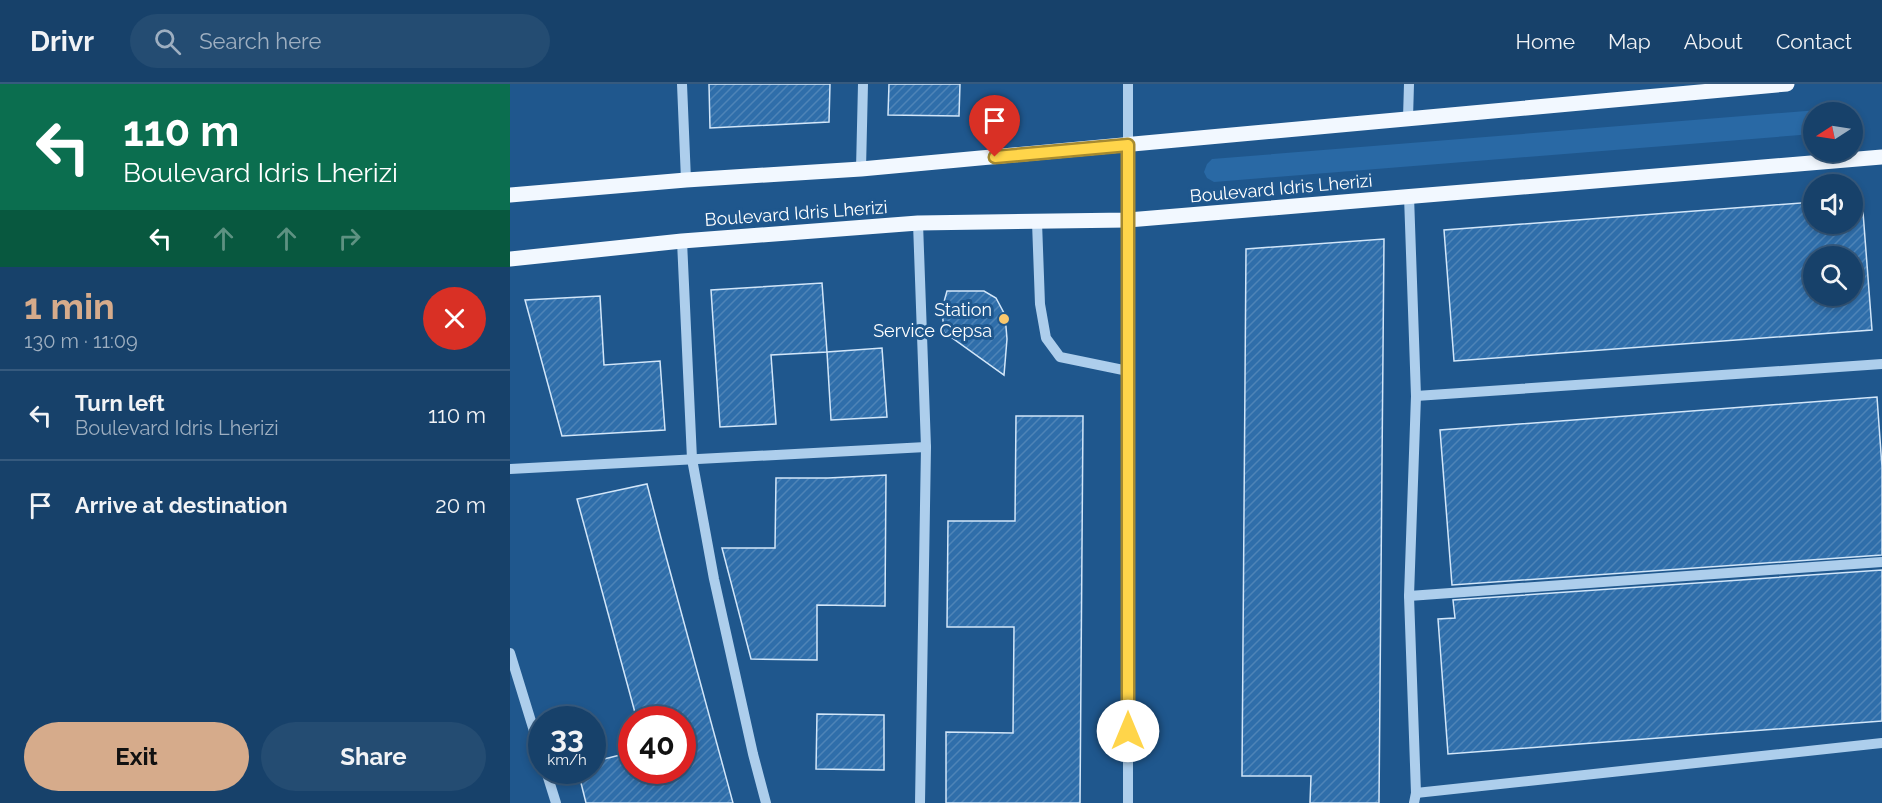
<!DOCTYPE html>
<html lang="en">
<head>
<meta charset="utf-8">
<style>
  body { margin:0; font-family:Raleway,sans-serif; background:#244c72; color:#f1f3f6; height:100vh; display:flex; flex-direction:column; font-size:22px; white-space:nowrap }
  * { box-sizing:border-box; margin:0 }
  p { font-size:20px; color:#9eafc1 }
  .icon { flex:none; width:33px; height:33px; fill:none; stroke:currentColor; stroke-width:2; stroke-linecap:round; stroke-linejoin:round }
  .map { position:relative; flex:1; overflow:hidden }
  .sheet { display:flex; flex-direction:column; background:#17416a; width:510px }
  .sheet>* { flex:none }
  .banner { background:#0b6e4f; color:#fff; overflow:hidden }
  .needle { width:39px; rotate:258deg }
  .fabs { position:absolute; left:1293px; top:18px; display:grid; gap:12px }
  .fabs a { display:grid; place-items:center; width:60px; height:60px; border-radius:50%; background:#17416a; box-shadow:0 3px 9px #0003,0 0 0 2px #365a7e; font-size:30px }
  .speed { position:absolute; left:18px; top:622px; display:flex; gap:12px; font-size:30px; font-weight:700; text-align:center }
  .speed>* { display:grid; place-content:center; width:78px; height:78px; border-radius:50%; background:#17416a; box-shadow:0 3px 9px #0003,0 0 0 2px #365a7e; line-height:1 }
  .speed small { font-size:15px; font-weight:400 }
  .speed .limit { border:9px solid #d22; background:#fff; color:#111 }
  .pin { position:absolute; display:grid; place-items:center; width:51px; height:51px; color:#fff; margin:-62px -26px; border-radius:50% 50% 50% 0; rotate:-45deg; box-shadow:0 0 6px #0007 }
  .pin .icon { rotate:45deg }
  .me { position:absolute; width:66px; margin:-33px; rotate:0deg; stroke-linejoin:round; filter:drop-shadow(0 0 4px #0008) }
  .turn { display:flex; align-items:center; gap:21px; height:126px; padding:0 24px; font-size:27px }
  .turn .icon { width:78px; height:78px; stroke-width:2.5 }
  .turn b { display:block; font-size:42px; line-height:51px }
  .lanes { display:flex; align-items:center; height:57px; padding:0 24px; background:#0003; justify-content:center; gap:30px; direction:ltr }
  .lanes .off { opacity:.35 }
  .round { display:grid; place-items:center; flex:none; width:63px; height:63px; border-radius:32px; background:#244c72 }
  .overview { display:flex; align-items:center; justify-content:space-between; height:102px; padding:0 24px }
  h1 { font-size:36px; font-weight:700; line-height:45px; color:#d6ab8b }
  .primary-button { display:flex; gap:12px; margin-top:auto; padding:12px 24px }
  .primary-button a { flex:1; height:69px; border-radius:36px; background:#d6ab8b; color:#111; font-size:24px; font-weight:700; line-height:69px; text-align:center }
  .primary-button a+a { background:#244c72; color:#f1f3f6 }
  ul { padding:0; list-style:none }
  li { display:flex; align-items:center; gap:18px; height:90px; padding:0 24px; border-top:2px solid #365a7e }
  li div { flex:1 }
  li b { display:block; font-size:22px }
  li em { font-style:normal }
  header { display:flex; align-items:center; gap:36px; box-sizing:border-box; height:84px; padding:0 30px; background:#17416a; border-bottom:2px solid #365a7e }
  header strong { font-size:28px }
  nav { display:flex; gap:33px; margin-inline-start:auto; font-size:21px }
  .search { width:420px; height:54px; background:#244c72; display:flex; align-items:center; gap:15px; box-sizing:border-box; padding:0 21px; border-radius:33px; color:#9eafc1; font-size:22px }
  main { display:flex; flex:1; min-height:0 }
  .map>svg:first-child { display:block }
  .grass { fill:#2969a5 }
  .building { fill:url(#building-hatch); stroke:#d2e6f9; stroke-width:1.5; fill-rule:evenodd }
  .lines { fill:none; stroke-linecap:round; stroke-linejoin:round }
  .minor { stroke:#adceec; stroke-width:10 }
  .major { stroke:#f2f8ff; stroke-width:15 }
  .route-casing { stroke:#a68a30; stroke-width:15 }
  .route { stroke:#ffd54a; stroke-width:10 }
  .poi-dot { fill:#fac86d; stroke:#1f578d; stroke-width:2 }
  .labels { text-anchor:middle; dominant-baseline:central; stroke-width:6; stroke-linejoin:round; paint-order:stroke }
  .street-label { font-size:18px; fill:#fff; stroke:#1f578d }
  .poi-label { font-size:18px; fill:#fff; stroke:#1f578d; text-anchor:end }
</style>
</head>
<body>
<header>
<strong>Drivr</strong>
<div class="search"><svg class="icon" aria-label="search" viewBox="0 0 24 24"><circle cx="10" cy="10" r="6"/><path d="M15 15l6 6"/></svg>Search here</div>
<nav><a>Home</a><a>Map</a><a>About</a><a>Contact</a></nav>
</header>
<main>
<section class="sheet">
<div class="banner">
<div class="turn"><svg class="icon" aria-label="left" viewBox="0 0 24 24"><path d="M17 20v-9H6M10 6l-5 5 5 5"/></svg><div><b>110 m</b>Boulevard Idris Lherizi</div></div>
<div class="lanes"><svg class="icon" aria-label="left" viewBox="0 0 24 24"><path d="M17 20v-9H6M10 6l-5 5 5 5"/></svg><svg class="icon off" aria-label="ahead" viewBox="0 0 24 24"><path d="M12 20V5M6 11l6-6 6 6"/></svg><svg class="icon off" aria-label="ahead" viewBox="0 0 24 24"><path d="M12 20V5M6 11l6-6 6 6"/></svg><svg class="icon off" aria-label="right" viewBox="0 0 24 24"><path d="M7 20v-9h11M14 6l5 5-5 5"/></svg></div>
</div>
<div class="overview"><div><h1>1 min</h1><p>130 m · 11:09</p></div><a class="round" style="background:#d93025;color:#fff"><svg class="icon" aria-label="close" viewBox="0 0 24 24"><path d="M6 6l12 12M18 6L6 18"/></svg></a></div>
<ul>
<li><svg class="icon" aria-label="left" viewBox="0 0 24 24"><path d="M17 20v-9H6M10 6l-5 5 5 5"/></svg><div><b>Turn left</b><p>Boulevard Idris Lherizi</p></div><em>110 m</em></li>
<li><svg class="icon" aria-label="arrive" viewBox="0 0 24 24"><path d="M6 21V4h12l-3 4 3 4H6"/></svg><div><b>Arrive at destination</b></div><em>20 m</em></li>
</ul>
<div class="primary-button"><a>Exit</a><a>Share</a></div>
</section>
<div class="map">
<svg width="1372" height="719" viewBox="0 0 1372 719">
  <defs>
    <pattern id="building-hatch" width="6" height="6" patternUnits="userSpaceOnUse" patternTransform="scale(1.5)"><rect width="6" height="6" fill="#2f6eaa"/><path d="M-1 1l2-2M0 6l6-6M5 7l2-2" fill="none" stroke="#4e84b7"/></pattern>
  </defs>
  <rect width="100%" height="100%" fill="#1f578d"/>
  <path class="grass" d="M 1321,25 L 1331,28 L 1304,28 L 1303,50 L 704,98 L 697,94 L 694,88 L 697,80 L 702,75 Z"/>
  <g class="building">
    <path d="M 199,0 L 320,0 L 319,38 L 200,44 Z"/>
    <path d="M 379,0 L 450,0 L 449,32 L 378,31 Z"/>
    <path d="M 1342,115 L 1352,115 L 1362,246 L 944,277 L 934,146 L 1304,118 L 1304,140 L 1342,140 ZM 1304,172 L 1342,172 L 1342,212 L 1304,212 Z"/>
    <path d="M 874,155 L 869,719 L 800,719 L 801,692 L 732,692 L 736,165 Z"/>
    <path d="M 312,199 L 317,268 L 261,271 L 266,340 L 210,343 L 201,206 Z"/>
    <path d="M 437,207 L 474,207 L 486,214 L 495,231 L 497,255 L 494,291 L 434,248 L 432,225 Z"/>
    <path d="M 90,212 L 94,281 L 150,277 L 155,346 L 52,352 L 15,216 Z"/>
    <path d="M 372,264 L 377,333 L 321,336 L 317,268 Z"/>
    <path d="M 1367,313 L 1372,383 L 1372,471 L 942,501 L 930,346 Z"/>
    <path d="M 506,332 L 573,332 L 570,719 L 436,719 L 436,648 L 503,649 L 504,543 L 437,543 L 438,437 L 505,437 Z"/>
    <path d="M 376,391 L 375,522 L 307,521 L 307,576 L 241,575 L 212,464 L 265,464 L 266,394 L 318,394 Z"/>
    <path d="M 137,400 L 151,454 L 223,719 L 76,719 L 68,687 L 82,687 L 82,678 L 122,668 L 122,687 L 172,687 L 172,636 L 127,636 L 67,415 Z"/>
    <path d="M 1372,486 L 1372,637 L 938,670 L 928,535 L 945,534 L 943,516 Z"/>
    <path d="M 307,630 L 374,631 L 374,686 L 306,685 Z"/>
  </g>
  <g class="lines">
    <g class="minor">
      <path d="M 172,0 L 176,96"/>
      <path d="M 898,34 L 899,0"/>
      <path d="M 351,85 L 353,0"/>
      <path d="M 899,112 L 906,312 L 899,512 L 906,709 L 904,719"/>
      <path d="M 527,138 L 530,220 L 536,254 L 550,273 L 618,287"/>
      <path d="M 408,139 L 416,363 L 410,719"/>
      <path d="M 172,157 L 182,375 L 204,495 L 243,670 L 256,719"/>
      <path d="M 906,312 L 1372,280"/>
      <path d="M 0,385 L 416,363"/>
      <path d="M 899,512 L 1372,478"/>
      <path d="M 0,569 L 32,673"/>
      <path d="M 36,687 L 46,719"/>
      <path d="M 906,709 L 1372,659"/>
      <path d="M 618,719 L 618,0"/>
    </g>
    <g class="major">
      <path d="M 0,111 L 176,96 L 351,85 L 1277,0"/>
      <path d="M 0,175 L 172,157 L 408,139 L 618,136 L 1372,73"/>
    </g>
  </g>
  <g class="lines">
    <defs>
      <path id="route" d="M 485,73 L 618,61 L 618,647"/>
    </defs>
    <use href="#route" class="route-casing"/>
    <use href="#route" class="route"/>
  </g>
  <circle class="poi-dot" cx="494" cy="235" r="6"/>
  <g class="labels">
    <g class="street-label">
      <text transform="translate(771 104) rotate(-5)">Boulevard Idris Lherizi</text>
      <text transform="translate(286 129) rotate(-4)">Boulevard Idris Lherizi</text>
    </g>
    <g class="poi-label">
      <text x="482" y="225">Station<tspan x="482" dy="21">Service Cepsa</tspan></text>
    </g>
  </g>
</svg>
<div class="fabs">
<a><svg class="needle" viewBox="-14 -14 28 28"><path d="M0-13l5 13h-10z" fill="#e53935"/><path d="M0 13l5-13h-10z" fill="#9eafc1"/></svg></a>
<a><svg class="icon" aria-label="sound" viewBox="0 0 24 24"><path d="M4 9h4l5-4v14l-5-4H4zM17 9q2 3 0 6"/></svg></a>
<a><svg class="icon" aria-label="search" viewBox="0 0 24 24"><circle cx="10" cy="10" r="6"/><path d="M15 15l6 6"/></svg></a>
</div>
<div class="speed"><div>33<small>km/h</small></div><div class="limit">40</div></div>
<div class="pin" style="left:485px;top:73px;background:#d93025"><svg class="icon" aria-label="arrive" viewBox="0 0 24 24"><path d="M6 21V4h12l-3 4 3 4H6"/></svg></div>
<svg class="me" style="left:618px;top:647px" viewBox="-20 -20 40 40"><circle r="19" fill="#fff"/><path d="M0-13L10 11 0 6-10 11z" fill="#ffd54a"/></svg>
</div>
</main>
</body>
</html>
